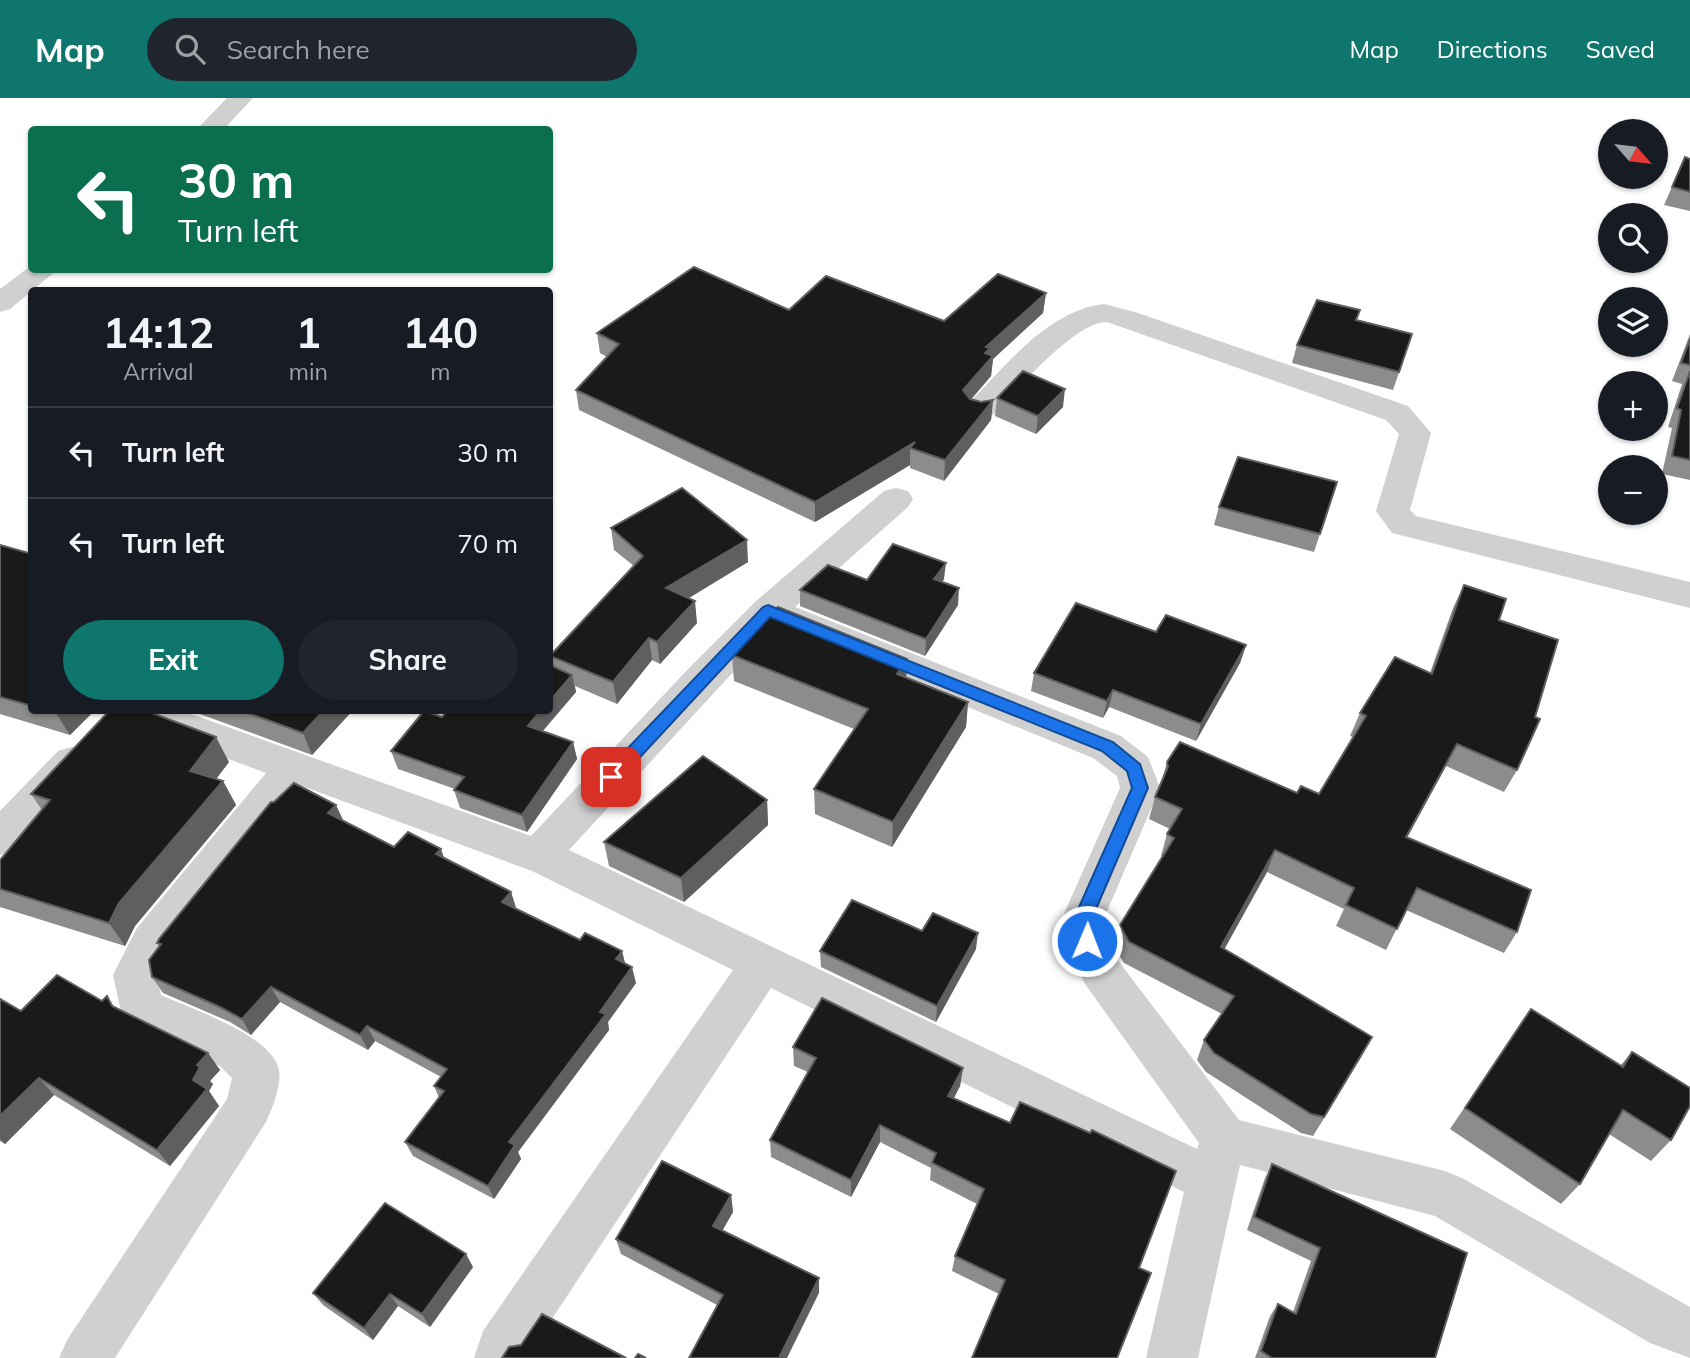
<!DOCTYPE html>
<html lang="en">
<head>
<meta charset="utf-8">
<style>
  body { margin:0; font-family:Mulish,sans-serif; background:#20242c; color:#f1f3f6; height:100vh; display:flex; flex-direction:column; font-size:26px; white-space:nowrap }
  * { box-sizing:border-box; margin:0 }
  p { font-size:23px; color:#9ea1a6 }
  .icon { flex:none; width:38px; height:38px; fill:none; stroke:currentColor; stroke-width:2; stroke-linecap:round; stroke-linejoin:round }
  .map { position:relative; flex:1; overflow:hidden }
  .details { position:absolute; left:28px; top:189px; width:525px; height:427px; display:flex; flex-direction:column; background:#171b24; border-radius:7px; box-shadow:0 2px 5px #0004 }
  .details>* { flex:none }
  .top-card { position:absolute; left:28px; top:28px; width:525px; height:147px; border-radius:7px; box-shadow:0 2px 5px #0004; background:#0b6e4f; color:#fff; overflow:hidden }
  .needle { width:46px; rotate:118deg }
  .controls { position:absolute; left:1598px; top:21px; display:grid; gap:14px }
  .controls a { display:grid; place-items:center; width:70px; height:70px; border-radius:50%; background:#171b24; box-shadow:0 2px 5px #0004; font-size:35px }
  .pin { position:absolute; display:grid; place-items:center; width:60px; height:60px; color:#fff; margin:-30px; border-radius:14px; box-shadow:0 4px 10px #0006 }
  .me { position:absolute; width:77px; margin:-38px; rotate:1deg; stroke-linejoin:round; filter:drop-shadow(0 0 5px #0008) }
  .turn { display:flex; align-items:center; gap:24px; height:147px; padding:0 35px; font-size:32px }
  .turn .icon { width:91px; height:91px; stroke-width:2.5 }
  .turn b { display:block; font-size:49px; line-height:60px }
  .eta { display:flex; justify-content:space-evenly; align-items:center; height:119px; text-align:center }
  .eta b { font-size:42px; font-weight:700; line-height:49px }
  .button { display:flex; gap:14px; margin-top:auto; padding:14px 35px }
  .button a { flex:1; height:80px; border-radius:42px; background:#0f766e; color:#fff; font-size:28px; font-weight:700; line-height:80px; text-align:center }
  .button a+a { background:#20242c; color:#f1f3f6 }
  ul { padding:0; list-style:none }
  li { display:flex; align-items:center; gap:21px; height:91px; padding:0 35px; border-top:2px solid #363941 }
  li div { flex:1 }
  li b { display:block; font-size:26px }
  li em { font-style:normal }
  header { display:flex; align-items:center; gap:42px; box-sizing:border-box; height:98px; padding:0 35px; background:#0f766e; color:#fff }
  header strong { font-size:33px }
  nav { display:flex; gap:38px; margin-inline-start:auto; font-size:24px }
  .search { width:490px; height:63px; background:#20242c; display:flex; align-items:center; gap:18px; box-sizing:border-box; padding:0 24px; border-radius:38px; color:#9ea1a6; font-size:26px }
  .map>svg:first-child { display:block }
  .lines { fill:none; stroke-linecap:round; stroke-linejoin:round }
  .minor { fill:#d0d0d0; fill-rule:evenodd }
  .wall { fill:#8c8c8c }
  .shaded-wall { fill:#5f5f5f }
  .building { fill:#1a1a1a; stroke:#5f5f5f; stroke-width:2 }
  .route { fill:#1a73e8; stroke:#114b97; stroke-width:2 }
</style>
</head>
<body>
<header>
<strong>Map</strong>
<div class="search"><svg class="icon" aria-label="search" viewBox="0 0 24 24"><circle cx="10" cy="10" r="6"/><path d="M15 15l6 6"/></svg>Search here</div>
<nav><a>Map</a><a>Directions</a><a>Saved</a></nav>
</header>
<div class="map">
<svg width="1690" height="1260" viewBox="0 0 1690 1260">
  <rect width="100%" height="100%" fill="#fff"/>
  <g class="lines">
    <g class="minor">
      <path d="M 227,0 L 253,0 L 223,32 L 196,32 Z"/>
      <path d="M 32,167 L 32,172 L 57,172 L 10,211 L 0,214 L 0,191 Z"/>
      <path d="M 1104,206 L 1138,215 L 1408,308 L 1431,335 L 1410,412 L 1416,418 L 1690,484 L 1690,510 L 1392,435 L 1376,413 L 1399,336 L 1386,322 L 1107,224 C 1075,223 1013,296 991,319 L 980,322 L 969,319 L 964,312 L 969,305 C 1007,267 1047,213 1104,206 Z"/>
      <path d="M 896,390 L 908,393 L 913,401 L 908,409 L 795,509 L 1121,638 L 1148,659 L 1160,690 L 1105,818 L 1109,843 L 1117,861 L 1239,1022 L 1445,1073 L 1462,1080 L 1690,1209 L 1690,1260 L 1650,1245 L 1435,1118 L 1240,1067 L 1198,1260 L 1146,1260 L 1184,1094 L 771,890 L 526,1260 L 474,1260 L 483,1233 L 733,872 L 532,773 L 302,688 L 167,856 L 157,877 L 161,897 C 191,911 272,937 279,972 C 282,987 272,1011 266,1024 L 115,1260 L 59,1260 L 67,1242 L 227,1001 L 232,980 L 220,968 L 126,923 L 120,909 L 113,877 L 137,830 L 266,675 L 124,622 L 118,612 L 180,612 L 531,738 L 689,570 L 755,504 L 884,393 ZM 774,530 L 1093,660 L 1117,678 L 1120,690 L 1063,818 L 1065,843 L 1085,886 L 1199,1045 L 1197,1051 L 569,752 Z"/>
      <path d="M 72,649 L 86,653 L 92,664 L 86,675 L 14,752 L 0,757 L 0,713 L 58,653 Z"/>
    </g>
  </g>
  <g class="wall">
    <path d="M 1685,59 L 1690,61 L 1690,113 L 1664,107 Z"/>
    <path d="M 1046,195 L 1043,215 L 993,261 L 991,278 L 971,302 L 981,304 L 993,302 L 991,322 L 944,383 L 910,370 L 910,367 L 815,424 L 579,312 L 576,292 L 607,259 L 600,255 L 597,235 L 789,212 L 944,223 Z"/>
    <path d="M 1357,222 L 1412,236 L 1393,292 L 1292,265 L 1297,247 Z"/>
    <path d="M 1690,236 L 1690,382 L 1662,376 L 1672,330 L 1668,329 L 1682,286 L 1672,283 Z"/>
    <path d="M 997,300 L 1063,309 L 1036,336 L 995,318 Z"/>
    <path d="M 1337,384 L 1314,454 L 1214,427 L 1219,409 Z"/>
    <path d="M 611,430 L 748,464 L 689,500 L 697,525 L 660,566 L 652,562 L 617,606 L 575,588 L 576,594 L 543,633 L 573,644 L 577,661 L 527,734 L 460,710 L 454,692 L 455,691 L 398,671 L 391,653 L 442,619 L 552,568 L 550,558 L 634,468 L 614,452 Z"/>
    <path d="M 0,447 L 32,456 L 32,612 L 95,612 L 70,637 L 0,616 Z"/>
    <path d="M 944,481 L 942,484 L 958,507 L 925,558 L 800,508 L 800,492 L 867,482 Z"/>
    <path d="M 1464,487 L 1499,522 L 1517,672 L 1504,694 L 1446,668 L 1407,740 L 1517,834 L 1504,855 L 1406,812 L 1386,852 L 1336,828 L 1344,811 L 1267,774 L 1224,851 L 1372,939 L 1313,1038 L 1301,1035 L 1206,974 L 1197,962 L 1204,942 L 1222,916 L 1124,865 L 1114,849 L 1120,827 L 1163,759 L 1161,758 L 1167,736 L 1170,731 L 1149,721 L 1155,699 L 1162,682 L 1167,664 L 1297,695 L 1319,696 L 1353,639 L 1350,638 L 1360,615 L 1430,575 L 1453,510 Z"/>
    <path d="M 1156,534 L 1246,547 L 1240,565 L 1196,643 L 1109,609 L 1103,620 L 1031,593 L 1034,575 Z"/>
    <path d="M 732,557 L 907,561 L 906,580 L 968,604 L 966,629 L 892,749 L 815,716 L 814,691 L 854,631 L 734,583 Z"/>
    <path d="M 189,612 L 353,612 L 312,657 Z"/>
    <path d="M 229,664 L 216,681 L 223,683 L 236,707 L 135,828 L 125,848 L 0,809 L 0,762 L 42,712 L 31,696 Z"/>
    <path d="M 767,702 L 768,727 L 684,804 L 609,768 L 604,744 Z"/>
    <path d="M 343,723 L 394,749 L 444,759 L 511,794 L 516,810 L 580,842 L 622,853 L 625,866 L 636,885 L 608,924 L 609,932 L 518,1054 L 521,1061 L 494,1101 L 413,1058 L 405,1044 L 439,1000 L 434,988 L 441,979 L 375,943 L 368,952 L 280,904 L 251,937 L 230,924 L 163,895 L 152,879 L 159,848 L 157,845 Z"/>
    <path d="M 922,833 L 976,851 L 936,924 L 821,869 L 820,853 Z"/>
    <path d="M 107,898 L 115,910 L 208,955 L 220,972 L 210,983 L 213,986 L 209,993 L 219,1008 L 170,1068 L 54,997 L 5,1046 L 0,1043 L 0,901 L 21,913 L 102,903 Z"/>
    <path d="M 1531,911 L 1620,968 L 1632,954 L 1671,1042 L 1651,1063 L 1609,1036 L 1580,1086 L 1561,1106 L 1450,1031 Z"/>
    <path d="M 793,949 L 963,970 L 960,988 L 954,1000 L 1010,1025 L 1090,1035 L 999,1196 L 952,1173 L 955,1158 L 977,1106 L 930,1082 L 931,1070 L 880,1044 L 851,1099 L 771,1059 L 770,1042 L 808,974 L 794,968 Z"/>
    <path d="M 1272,1066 L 1435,1260 L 1255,1260 L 1270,1218 L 1278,1206 L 1293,1214 L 1311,1163 L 1247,1132 L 1265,1080 Z"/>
    <path d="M 731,1097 L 733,1114 L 722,1132 L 819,1180 L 819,1195 L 717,1207 L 621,1156 L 616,1141 Z"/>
    <path d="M 473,1169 L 430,1229 L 398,1208 L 373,1242 L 323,1207 L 313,1195 Z"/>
  </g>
  <g class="shaded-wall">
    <path d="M 1046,195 L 1043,215 L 993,261 L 991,278 L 961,312 L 963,292 L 986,249 Z"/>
    <path d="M 1065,291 L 1063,309 L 1036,336 L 1038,318 Z"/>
    <path d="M 993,302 L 991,322 L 944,383 L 945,362 Z"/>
    <path d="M 915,344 L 910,350 L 910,367 L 815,424 L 815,404 Z"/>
    <path d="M 747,442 L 748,464 L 669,512 L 666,490 Z"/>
    <path d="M 946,465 L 944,481 L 933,498 L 934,481 Z"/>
    <path d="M 959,490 L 958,507 L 925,558 L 926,541 Z"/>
    <path d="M 695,503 L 697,525 L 660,566 L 657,544 Z"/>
    <path d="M 649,540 L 652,562 L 617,606 L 613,584 Z"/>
    <path d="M 1246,547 L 1240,565 L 1196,643 L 1201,626 Z"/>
    <path d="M 907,561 L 906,587 L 897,576 Z"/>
    <path d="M 572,577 L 576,594 L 532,645 L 528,628 L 541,612 L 550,612 L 550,603 Z"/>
    <path d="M 1113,592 L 1109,609 L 1103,620 L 1107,603 Z"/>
    <path d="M 968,604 L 966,629 L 892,749 L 893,724 Z"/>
    <path d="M 59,612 L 95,612 L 70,637 L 56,615 Z"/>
    <path d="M 324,612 L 353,612 L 312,657 L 303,635 Z"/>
    <path d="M 216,639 L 229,664 L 203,698 L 190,673 Z"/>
    <path d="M 573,644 L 577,661 L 527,734 L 522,717 Z"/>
    <path d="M 1457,646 L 1446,668 L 1395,761 L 1406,739 Z"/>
    <path d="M 223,683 L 236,707 L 135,828 L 125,848 L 109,825 L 119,805 Z"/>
    <path d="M 767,702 L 768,727 L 684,804 L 681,780 Z"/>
    <path d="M 336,707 L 344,724 L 328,715 Z"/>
    <path d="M 441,751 L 447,768 L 436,756 Z"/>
    <path d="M 1275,752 L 1267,774 L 1214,870 L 1221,849 Z"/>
    <path d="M 511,794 L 516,810 L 502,804 Z"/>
    <path d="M 978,835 L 976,851 L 936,924 L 937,908 Z"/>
    <path d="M 622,853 L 626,869 L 616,861 Z"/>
    <path d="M 632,869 L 636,885 L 608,924 L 609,932 L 518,1054 L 521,1061 L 494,1101 L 488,1088 L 509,1044 Z"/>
    <path d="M 271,889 L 280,904 L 251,937 L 242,921 Z"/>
    <path d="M 367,928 L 375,943 L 368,952 L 360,937 Z"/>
    <path d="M 1372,939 L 1361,959 L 1313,1038 L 1324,1019 Z"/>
    <path d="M 208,955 L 220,972 L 210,983 L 213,986 L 209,993 L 219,1008 L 170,1068 L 157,1052 L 193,982 L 197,967 Z"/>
    <path d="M 963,970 L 960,988 L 946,1015 L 948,998 Z"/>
    <path d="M 39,980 L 54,997 L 5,1046 L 0,1041 L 0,1018 Z"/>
    <path d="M 880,1027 L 880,1044 L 851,1099 L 851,1082 Z"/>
    <path d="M 731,1097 L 733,1114 L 716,1144 L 713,1128 Z"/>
    <path d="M 466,1156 L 473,1169 L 430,1229 L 422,1216 Z"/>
    <path d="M 819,1180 L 819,1195 L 787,1260 L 779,1260 Z"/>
    <path d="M 390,1196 L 398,1208 L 373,1242 L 364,1230 Z"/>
  </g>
  <g class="building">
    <path d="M 1685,59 L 1690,61 L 1690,94 L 1672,89 Z"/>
    <path d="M 694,169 L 789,212 L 826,178 L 944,223 L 998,176 L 1046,195 L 986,249 L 990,250 L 985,255 L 993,258 L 963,292 L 970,301 L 981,304 L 993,302 L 945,362 L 910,350 L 915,344 L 815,404 L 576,292 L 619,246 L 597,235 Z"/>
    <path d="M 1317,202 L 1360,212 L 1356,222 L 1412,236 L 1399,274 L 1297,247 Z"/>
    <path d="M 1690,241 L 1690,267 L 1681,265 Z"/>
    <path d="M 1023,273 L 1065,291 L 1038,318 L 997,300 Z"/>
    <path d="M 1690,273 L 1690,362 L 1672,358 L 1681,312 L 1677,310 Z"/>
    <path d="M 1238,359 L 1337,384 L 1320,436 L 1219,409 Z"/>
    <path d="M 682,390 L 747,442 L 666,490 L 695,503 L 657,544 L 649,540 L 613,584 L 550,558 L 643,458 L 611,430 Z"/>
    <path d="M 893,446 L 946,465 L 934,481 L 959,490 L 926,541 L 800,492 L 828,467 L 867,482 Z"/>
    <path d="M 0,447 L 32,456 L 32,608 L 0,599 Z"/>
    <path d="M 1464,487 L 1506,501 L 1499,522 L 1558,542 L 1535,619 L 1540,621 L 1517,672 L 1457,646 L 1406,739 L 1531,792 L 1517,834 L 1417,790 L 1397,831 L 1346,807 L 1354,790 L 1275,752 L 1221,849 L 1372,939 L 1324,1019 L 1311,1016 L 1214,955 L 1204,942 L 1234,898 L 1129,844 L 1120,827 L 1174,740 L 1167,736 L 1182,711 L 1155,699 L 1168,669 L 1167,664 L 1180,644 L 1297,695 L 1301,688 L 1319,696 L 1366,618 L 1360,615 L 1395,559 L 1432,576 Z"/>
    <path d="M 1076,505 L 1156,534 L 1166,517 L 1246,547 L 1201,626 L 1113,592 L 1107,603 L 1034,575 Z"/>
    <path d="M 778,509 L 907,561 L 897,576 L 968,604 L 893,724 L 814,691 L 868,611 L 732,557 L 771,510 L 775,512 Z"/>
    <path d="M 550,567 L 572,577 L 550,603 Z"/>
    <path d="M 47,612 L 59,612 L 56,615 Z"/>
    <path d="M 110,612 L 144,612 L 216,639 L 190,673 L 223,683 L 119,805 L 109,825 L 0,791 L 0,762 L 50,702 L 31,696 Z"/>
    <path d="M 240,612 L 324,612 L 303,635 Z"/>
    <path d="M 448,612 L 541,612 L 528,628 L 573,644 L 522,717 L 454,692 L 464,679 L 391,653 L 424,613 L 442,619 Z"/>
    <path d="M 703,658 L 767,702 L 681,780 L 604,744 Z"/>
    <path d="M 294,685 L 336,707 L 328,715 L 394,749 L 408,734 L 441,751 L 436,756 L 511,794 L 502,804 L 580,842 L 585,835 L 622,853 L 616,861 L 632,869 L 600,914 L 606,916 L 509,1044 L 515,1047 L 488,1088 L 405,1044 L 444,993 L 434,988 L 447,971 L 367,928 L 360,937 L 271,889 L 242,921 L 220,909 L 152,879 L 149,862 L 161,846 L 157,845 L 159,841 L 271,704 L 274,704 Z"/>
    <path d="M 852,802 L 922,833 L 933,815 L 978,835 L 937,908 L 820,853 Z"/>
    <path d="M 57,877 L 102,903 L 107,898 L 112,908 L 208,955 L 197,967 L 200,969 L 193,982 L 207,991 L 157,1052 L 39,980 L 0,1018 L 0,901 L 21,913 Z"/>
    <path d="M 822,900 L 963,970 L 948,998 L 1010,1025 L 1020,1004 L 1090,1035 L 1092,1032 L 1176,1073 L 1139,1170 L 1151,1175 L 1117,1260 L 972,1260 L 1005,1182 L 955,1158 L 984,1091 L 932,1065 L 936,1055 L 880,1027 L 851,1082 L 770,1042 L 816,960 L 793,949 Z"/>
    <path d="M 1531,911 L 1623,969 L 1632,954 L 1690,990 L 1690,1008 L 1671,1042 L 1623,1012 L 1580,1086 L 1465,1010 Z"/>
    <path d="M 662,1063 L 731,1097 L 713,1128 L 819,1180 L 779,1260 L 689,1260 L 723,1197 L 616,1141 Z"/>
    <path d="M 1272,1066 L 1467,1155 L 1435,1260 L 1272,1260 L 1261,1253 L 1278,1206 L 1296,1216 L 1320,1150 L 1254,1119 Z"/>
    <path d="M 385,1105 L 466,1156 L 422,1216 L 390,1196 L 364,1230 L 313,1195 Z"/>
    <path d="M 542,1216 L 626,1260 L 502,1260 L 509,1249 L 521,1247 Z"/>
    <path d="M 638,1256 L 646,1260 L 635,1260 Z"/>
  </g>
  <path class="route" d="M 768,507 L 1113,644 L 1140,666 L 1148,690 L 1093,818 L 1096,843 L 1093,849 L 1087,851 L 1081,849 L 1075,818 L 1132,690 L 1127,673 L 1102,653 L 770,519 L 617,684 L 605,684 L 603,679 L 605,674 L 763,509 Z"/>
</svg>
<div class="controls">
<a><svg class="needle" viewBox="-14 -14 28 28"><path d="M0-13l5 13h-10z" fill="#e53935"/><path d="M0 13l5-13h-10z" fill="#9ea1a6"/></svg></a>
<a><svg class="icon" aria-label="search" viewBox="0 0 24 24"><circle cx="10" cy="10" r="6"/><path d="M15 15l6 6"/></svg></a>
<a><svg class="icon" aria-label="layers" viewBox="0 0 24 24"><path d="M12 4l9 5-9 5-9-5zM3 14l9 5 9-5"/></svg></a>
<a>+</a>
<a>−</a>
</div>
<div class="pin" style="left:611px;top:679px;background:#d93025"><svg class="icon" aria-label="arrive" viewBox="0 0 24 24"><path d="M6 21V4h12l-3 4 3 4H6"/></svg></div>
<svg class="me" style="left:1087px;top:843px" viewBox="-20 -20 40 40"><circle r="17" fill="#1a73e8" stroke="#fff" stroke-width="3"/><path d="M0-11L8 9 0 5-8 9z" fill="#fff"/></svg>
<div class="top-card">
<div class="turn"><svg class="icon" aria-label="left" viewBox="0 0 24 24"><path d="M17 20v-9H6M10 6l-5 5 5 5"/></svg><div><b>30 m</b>Turn left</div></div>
</div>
<section class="details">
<div class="eta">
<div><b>14:12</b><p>Arrival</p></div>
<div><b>1</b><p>min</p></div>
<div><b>140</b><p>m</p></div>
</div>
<ul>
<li><svg class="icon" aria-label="left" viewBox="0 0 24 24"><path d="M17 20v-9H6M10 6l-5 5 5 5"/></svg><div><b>Turn left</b></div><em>30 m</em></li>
<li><svg class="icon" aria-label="left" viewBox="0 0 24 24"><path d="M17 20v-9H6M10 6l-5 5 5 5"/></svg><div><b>Turn left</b></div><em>70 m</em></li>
</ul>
<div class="button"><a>Exit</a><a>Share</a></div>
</section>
</div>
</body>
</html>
